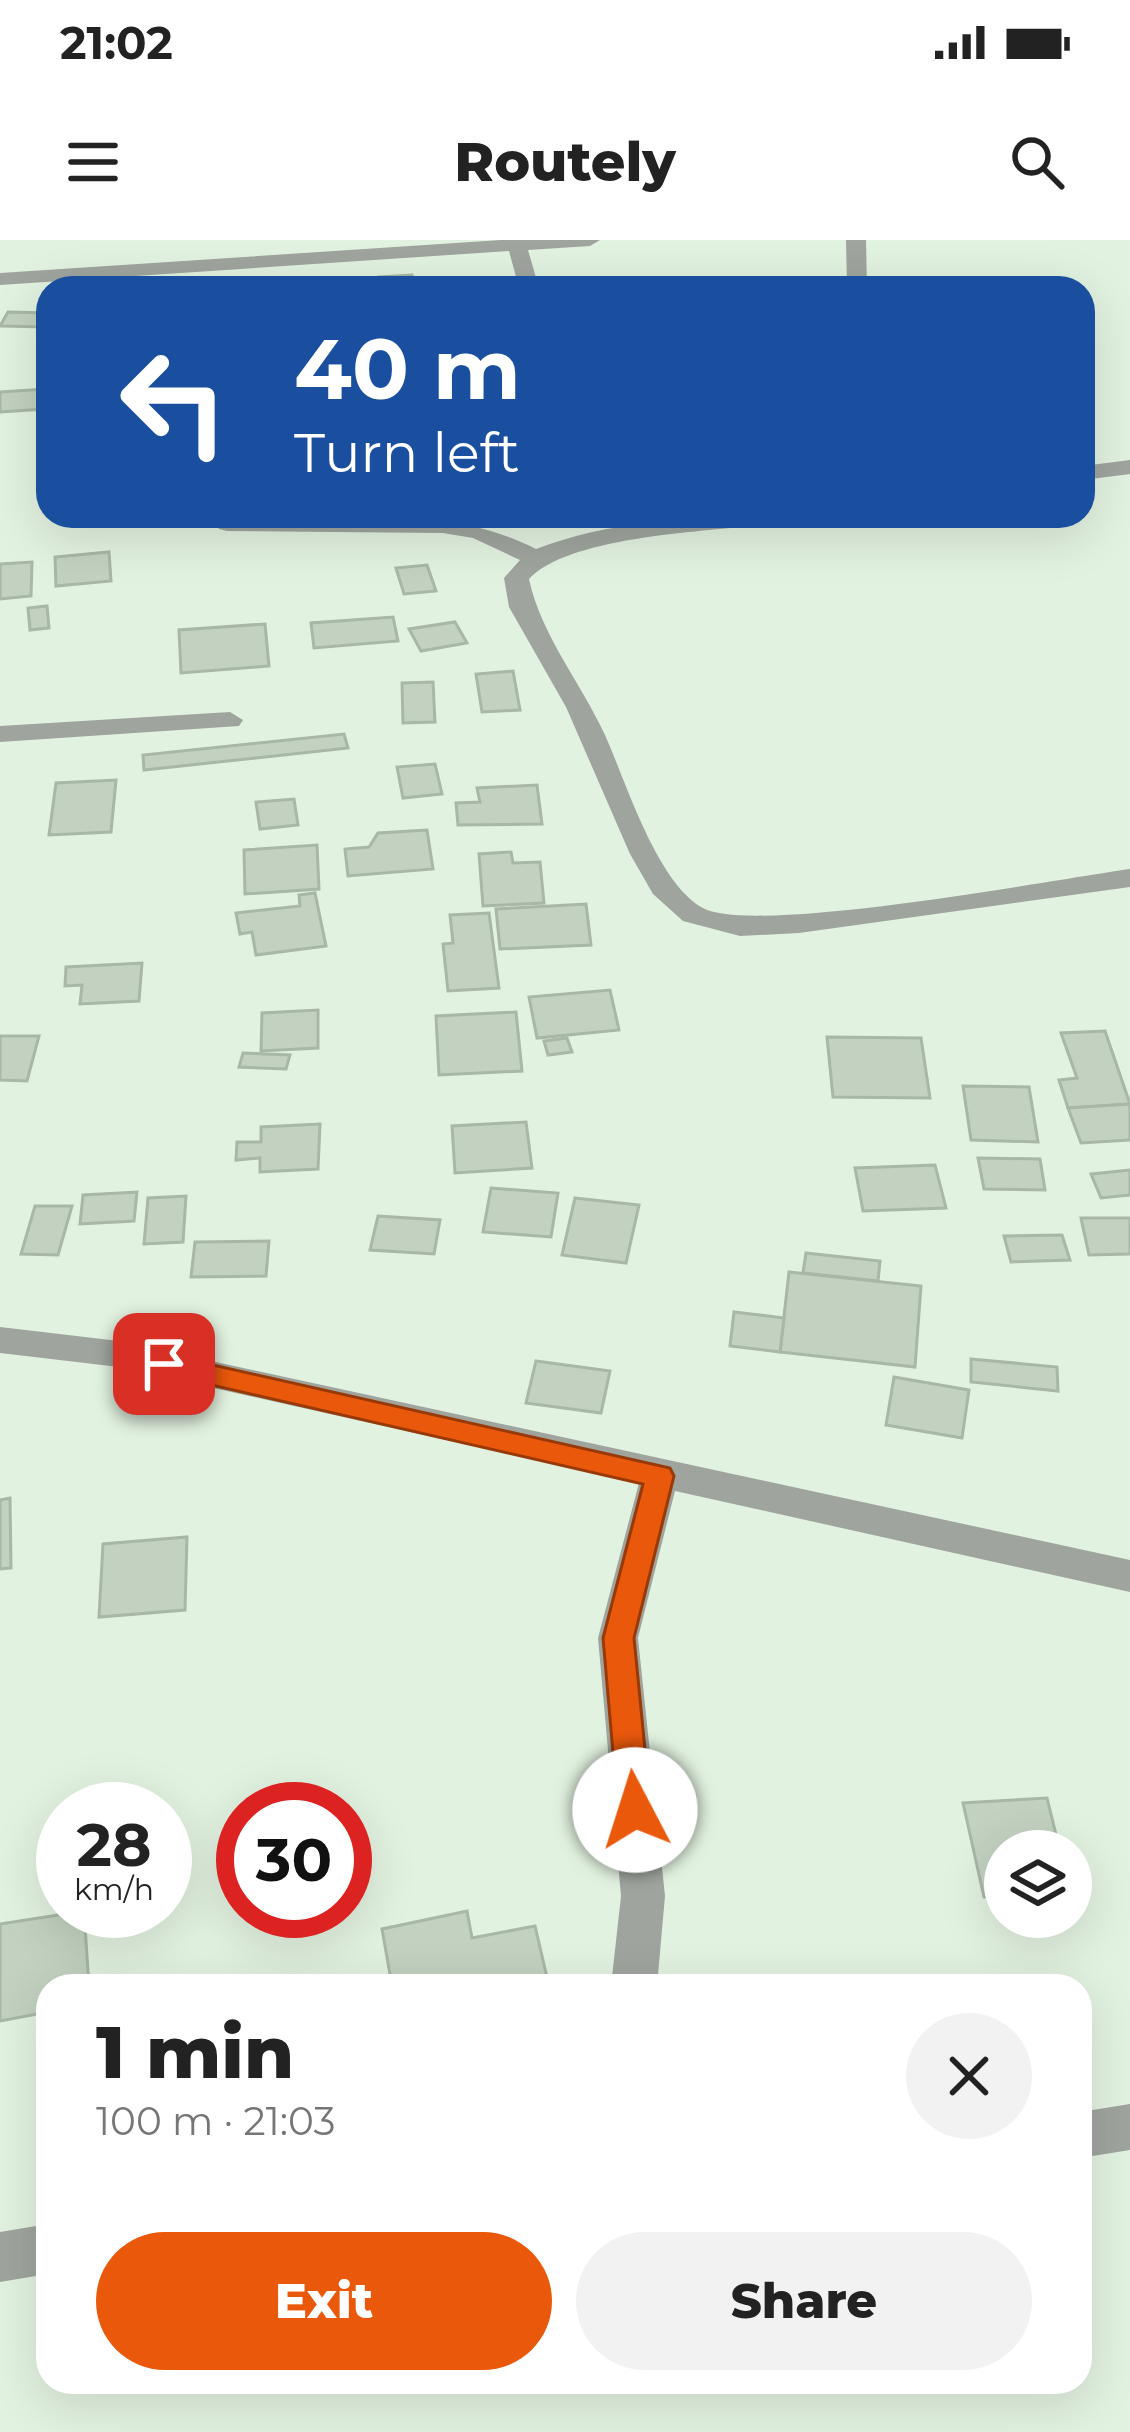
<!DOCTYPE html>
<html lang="en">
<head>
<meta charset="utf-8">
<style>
  body { margin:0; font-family:Montserrat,sans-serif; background:#f2f2f2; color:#222; height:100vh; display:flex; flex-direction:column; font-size:45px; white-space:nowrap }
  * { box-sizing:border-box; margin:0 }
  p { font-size:39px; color:#767676 }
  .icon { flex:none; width:66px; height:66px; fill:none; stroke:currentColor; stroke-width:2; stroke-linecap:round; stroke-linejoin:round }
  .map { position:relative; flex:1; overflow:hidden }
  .panel { position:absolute; left:36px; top:1734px; width:1056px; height:420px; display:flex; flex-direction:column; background:#fff; border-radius:36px; box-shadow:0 12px 48px #0002 }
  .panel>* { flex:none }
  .banner { position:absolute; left:36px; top:36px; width:1059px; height:252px; border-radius:36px; box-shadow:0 12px 48px #0002; background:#1a4fa0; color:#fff; overflow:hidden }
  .fabs { position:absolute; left:984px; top:1590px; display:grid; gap:24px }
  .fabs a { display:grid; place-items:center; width:108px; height:108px; border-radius:50%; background:#fff; box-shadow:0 12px 48px #0002; font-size:60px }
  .speed { position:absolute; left:36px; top:1542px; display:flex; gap:24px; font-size:60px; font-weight:700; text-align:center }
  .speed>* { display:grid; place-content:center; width:156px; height:156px; border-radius:50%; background:#fff; box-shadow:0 12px 48px #0002; line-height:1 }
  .speed small { font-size:30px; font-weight:400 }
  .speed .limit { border:18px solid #d22; background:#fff; color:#111 }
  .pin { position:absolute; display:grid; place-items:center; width:102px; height:102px; color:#fff; margin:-51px; border-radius:24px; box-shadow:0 6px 18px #0006 }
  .me { position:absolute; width:132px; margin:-66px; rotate:355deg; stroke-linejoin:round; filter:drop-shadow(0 0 9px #0008) }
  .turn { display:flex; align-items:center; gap:42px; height:252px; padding:0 60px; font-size:54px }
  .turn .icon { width:156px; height:156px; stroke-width:2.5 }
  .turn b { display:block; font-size:84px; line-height:102px }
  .round { display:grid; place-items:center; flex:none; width:126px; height:126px; border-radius:63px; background:#f2f2f2 }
  .headline { display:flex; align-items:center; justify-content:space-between; height:204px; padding:0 60px }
  h1 { font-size:72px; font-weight:800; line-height:90px }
  .action { display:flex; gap:24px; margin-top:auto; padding:24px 60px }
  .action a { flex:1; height:138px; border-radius:72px; background:#ea580c; color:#fff; font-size:48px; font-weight:800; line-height:138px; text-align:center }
  .action a+a { background:#f2f2f2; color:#222 }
  .status { display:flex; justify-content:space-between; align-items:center; height:84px; padding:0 60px; background:#fff; direction:ltr }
  .status svg { height:33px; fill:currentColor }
  header { display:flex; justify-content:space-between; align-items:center; height:156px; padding:0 60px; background:#fff; font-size:54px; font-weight:800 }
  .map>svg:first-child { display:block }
  .building { fill:#c2d1c0; stroke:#a8b7a6; stroke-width:3 }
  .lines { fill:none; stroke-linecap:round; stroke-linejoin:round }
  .minor { fill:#9fa59e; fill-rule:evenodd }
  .route { fill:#ea580c; stroke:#983908; stroke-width:3 }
</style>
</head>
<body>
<div class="status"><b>21:02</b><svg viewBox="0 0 49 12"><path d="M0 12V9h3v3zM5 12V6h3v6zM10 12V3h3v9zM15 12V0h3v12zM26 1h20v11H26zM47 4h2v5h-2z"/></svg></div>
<header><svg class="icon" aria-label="menu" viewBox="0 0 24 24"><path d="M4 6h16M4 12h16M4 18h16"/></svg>Routely<svg class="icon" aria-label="search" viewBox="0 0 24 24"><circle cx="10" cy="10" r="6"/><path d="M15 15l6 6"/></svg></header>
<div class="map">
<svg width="1130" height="2192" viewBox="0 0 1130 2192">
  <rect width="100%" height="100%" fill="#e2f2e0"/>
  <g class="building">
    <path d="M 412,35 L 416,48 L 381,48 L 379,37 Z"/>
    <path d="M 8,72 L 48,73 L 48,82 L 45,87 L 0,86 Z"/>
    <path d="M 45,149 L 44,169 L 0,172 L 0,152 Z"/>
    <path d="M 109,312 L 111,341 L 56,346 L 55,317 Z"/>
    <path d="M 32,322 L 31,356 L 0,359 L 0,324 Z"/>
    <path d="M 427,325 L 436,351 L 404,354 L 396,328 Z"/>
    <path d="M 47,366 L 49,388 L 30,390 L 28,368 Z"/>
    <path d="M 393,377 L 398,401 L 314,408 L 311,383 Z"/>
    <path d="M 455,382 L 467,403 L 421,411 L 409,389 Z"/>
    <path d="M 265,384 L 269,426 L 181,433 L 179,390 Z"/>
    <path d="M 513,431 L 520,470 L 482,472 L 476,434 Z"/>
    <path d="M 433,442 L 435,482 L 403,483 L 402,443 Z"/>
    <path d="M 344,494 L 348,508 L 144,530 L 143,515 Z"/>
    <path d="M 435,524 L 442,554 L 403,558 L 397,527 Z"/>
    <path d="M 116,540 L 111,592 L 49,595 L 56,543 Z"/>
    <path d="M 537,545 L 542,584 L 458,585 L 456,563 L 480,562 L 477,548 Z"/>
    <path d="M 294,559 L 298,585 L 260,589 L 256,562 Z"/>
    <path d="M 427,590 L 433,629 L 348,636 L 345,609 L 369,607 L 378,593 Z"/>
    <path d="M 317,605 L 319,649 L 245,654 L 244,610 Z"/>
    <path d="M 511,612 L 513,623 L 540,622 L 544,663 L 483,666 L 479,614 Z"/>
    <path d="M 315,653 L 326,706 L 256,715 L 252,692 L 240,694 L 236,673 L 300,666 L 299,655 Z"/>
    <path d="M 586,664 L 591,705 L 500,709 L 496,669 Z"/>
    <path d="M 489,673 L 499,748 L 448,751 L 443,704 L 453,703 L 450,675 Z"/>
    <path d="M 142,723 L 139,761 L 80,764 L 82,745 L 65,746 L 66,727 Z"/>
    <path d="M 610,750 L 619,790 L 537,798 L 529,757 Z"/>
    <path d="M 318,770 L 318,808 L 261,811 L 262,773 Z"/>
    <path d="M 516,772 L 522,831 L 439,835 L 436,776 Z"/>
    <path d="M 1105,791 L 1130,864 L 1068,868 L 1059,840 L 1077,838 L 1061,793 Z"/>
    <path d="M 0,796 L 39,796 L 27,841 L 0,840 Z"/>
    <path d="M 827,797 L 921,798 L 930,858 L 833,857 Z"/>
    <path d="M 567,798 L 572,812 L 548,815 L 544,801 Z"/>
    <path d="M 243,813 L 290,815 L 286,829 L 239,827 Z"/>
    <path d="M 963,846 L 1029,847 L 1038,902 L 971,900 Z"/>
    <path d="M 1130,864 L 1130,900 L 1081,903 L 1068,868 Z"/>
    <path d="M 526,882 L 532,928 L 455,933 L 452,886 Z"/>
    <path d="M 320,884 L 318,929 L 260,932 L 260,918 L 236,920 L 237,902 L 261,902 L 261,887 Z"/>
    <path d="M 978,918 L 1040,919 L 1045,950 L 984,949 Z"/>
    <path d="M 935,925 L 946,968 L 863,971 L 855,928 Z"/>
    <path d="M 1130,930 L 1130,955 L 1101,958 L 1091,934 Z"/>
    <path d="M 491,948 L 558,953 L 551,997 L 483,992 Z"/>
    <path d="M 137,952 L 134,981 L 80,984 L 83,955 Z"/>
    <path d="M 186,956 L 183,1002 L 144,1004 L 148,958 Z"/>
    <path d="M 575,958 L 639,965 L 626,1023 L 562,1015 Z"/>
    <path d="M 35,966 L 72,966 L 58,1015 L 21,1014 Z"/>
    <path d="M 378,976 L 440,980 L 434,1014 L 370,1010 Z"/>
    <path d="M 1081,978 L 1130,978 L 1130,1014 L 1089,1015 Z"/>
    <path d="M 1062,995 L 1070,1020 L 1011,1022 L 1004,996 Z"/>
    <path d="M 269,1001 L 266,1036 L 191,1037 L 195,1002 Z"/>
    <path d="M 806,1013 L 880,1021 L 878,1041 L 803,1033 Z"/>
    <path d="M 789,1032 L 921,1046 L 915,1127 L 780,1112 Z"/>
    <path d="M 734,1072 L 784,1078 L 780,1112 L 730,1106 Z"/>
    <path d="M 971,1119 L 1057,1127 L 1058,1151 L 971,1142 Z"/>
    <path d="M 536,1121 L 610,1131 L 601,1173 L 526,1163 Z"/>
    <path d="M 894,1137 L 969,1150 L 962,1198 L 886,1185 Z"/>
    <path d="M 10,1258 L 11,1328 L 0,1329 L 0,1260 Z"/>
    <path d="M 187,1297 L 185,1370 L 99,1377 L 103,1304 Z"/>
    <path d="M 1047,1558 L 1060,1611 L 1005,1611 L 1005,1656 L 984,1657 L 963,1563 Z"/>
    <path d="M 84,1671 L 89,1746 L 48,1746 L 48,1772 L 0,1781 L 0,1684 Z"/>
    <path d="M 467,1671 L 472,1698 L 535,1686 L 549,1746 L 392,1746 L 382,1689 Z"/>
  </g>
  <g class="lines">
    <g class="minor">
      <path d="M 501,0 L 600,0 L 590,6 L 528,10 L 539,48 L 519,48 L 509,11 L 0,45 L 0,33 Z"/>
      <path d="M 846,0 L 866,0 L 867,48 L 847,48 Z"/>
      <path d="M 1130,220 L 1130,234 L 1083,240 L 1083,226 Z"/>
      <path d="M 209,276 C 315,276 439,260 536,309 C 615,278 710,276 794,276 L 782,283 C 718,291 571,294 529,339 C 541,395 581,443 605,495 C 626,542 657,643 703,668 C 753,696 1057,639 1130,629 L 1130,647 L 799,693 L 740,696 L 683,681 L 653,654 L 630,614 L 566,467 L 509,367 L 504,338 L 520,320 L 473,298 L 443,293 L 227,291 L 219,289 Z"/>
      <path d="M 230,472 L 243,480 L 239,486 L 0,502 L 0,486 Z"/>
      <path d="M 0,1087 L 119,1101 L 1130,1320 L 1130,1352 L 675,1251 L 638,1398 L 665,1656 L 657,1746 L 611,1746 L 621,1656 L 598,1398 L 639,1243 L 119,1127 L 0,1113 Z"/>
      <path d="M 1130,1864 L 1130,1910 L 1080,1918 L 1080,1872 Z"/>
      <path d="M 48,1984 L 48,2034 L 0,2042 L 0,1992 Z"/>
    </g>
  </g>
  <path class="route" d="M 164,1114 L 670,1228 L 674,1236 L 634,1398 L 651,1570 L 646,1580 L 635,1585 L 623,1580 L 618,1570 L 603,1398 L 643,1244 L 155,1132 L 151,1124 Z"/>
</svg>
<div class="fabs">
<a><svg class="icon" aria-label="layers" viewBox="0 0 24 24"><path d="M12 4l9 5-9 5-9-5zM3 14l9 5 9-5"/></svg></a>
</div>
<div class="speed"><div>28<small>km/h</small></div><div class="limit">30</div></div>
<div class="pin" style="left:164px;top:1124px;background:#d93025"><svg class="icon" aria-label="arrive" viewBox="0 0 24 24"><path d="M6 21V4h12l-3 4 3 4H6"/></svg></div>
<svg class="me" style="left:635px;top:1570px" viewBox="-20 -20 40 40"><circle r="19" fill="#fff"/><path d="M0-13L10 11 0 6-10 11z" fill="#ea580c"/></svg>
<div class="banner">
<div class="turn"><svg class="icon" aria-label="left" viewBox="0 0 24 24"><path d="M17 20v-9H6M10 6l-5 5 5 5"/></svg><div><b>40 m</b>Turn left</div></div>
</div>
<section class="panel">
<div class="headline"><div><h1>1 min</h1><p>100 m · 21:03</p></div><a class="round"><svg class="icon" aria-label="close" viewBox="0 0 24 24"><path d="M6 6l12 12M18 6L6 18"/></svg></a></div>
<div class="action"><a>Exit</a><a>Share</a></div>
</section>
</div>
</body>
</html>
